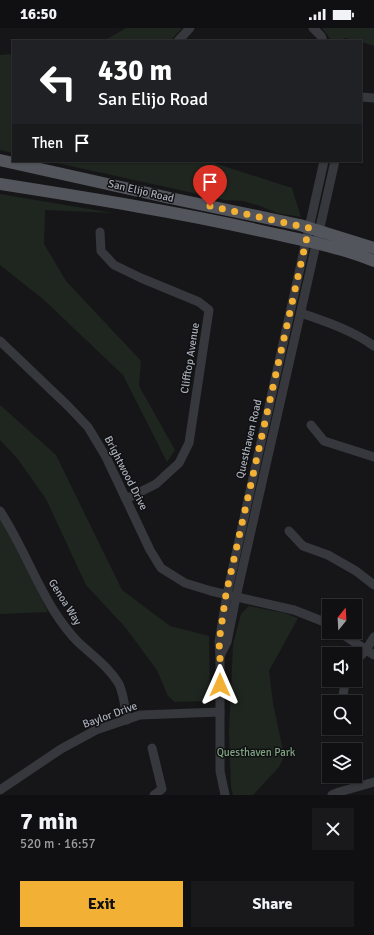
<!DOCTYPE html>
<html lang="en">
<head>
<meta charset="utf-8">
<style>
  body { margin:0; font-family:Signika,sans-serif; background:#19191b; color:#f1f3f6; height:100vh; display:flex; flex-direction:column; font-size:15px; white-space:nowrap }
  * { box-sizing:border-box; margin:0 }
  p { font-size:13px; color:#9c9d9f }
  .icon { flex:none; width:22px; height:22px; fill:none; stroke:currentColor; stroke-width:2; stroke-linecap:round; stroke-linejoin:round }
  .map { position:relative; height:767px; overflow:hidden }
  .side { display:flex; flex-direction:column; background:#101012; flex:1 }
  .side>* { flex:none }
  .banner { position:absolute; left:12px; top:12px; width:350px; height:122px; border-radius:0px; box-shadow:0 1px 3px #0004,0 0 0 1px #303032; background:#202124; color:#fff; overflow:hidden }
  .needle { width:26px; rotate:18deg }
  .fabs { position:absolute; left:322px; top:571px; display:grid; gap:8px }
  .fabs a { display:grid; place-items:center; width:40px; height:40px; border-radius:0px; background:#101012; box-shadow:0 1px 3px #0004,0 0 0 1px #303032; font-size:20px }
  .pin { position:absolute; display:grid; place-items:center; width:34px; height:34px; color:#fff; margin:-41px -17px; border-radius:50% 50% 50% 0; rotate:-45deg; box-shadow:0 0 4px #0007 }
  .pin .icon { rotate:45deg }
  .me { position:absolute; width:44px; margin:-22px; rotate:0deg; stroke-linejoin:round; filter:drop-shadow(0 0 3px #0008) }
  .turn { display:flex; align-items:center; gap:14px; height:84px; padding:0 20px; font-size:18px }
  .turn .icon { width:52px; height:52px; stroke-width:2.5 }
  .turn b { display:block; font-size:28px; line-height:34px }
  .then { display:flex; align-items:center; height:38px; padding:0 20px; background:#0003; gap:8px; font-size:15px }
  .round { display:grid; place-items:center; flex:none; width:42px; height:42px; border-radius:0px; background:#19191b }
  .summary { display:flex; align-items:center; justify-content:space-between; height:68px; padding:0 20px }
  h1 { font-size:24px; font-weight:700; line-height:30px }
  .cta { display:flex; gap:8px; margin-top:auto; padding:8px 20px }
  .cta a { flex:1; height:46px; border-radius:0px; background:#f2b134; color:#111; font-size:16px; font-weight:700; line-height:46px; text-align:center }
  .cta a+a { background:#19191b; color:#f1f3f6 }
  .status { display:flex; justify-content:space-between; align-items:center; height:28px; padding:0 20px; background:#101012; direction:ltr }
  .status svg { height:11px; fill:currentColor }
  .map>svg:first-child { display:block }
  .green { fill:#1e261f }
  .lines { fill:none; stroke-linecap:round; stroke-linejoin:round }
  .minor { stroke:#37383d; stroke-width:9 }
  .major { stroke:#53555c; stroke-width:12 }
  .route { stroke:#f2b134; stroke-width:7; stroke-dasharray:0 12.6 }
  .labels { text-anchor:middle; dominant-baseline:central; stroke-width:3; stroke-linejoin:round; paint-order:stroke }
  .street-label { font-size:11px; fill:#a8adb8; stroke:#111113 }
  .park-label { font-size:11px; fill:#7fa381; stroke:#111113 }
</style>
</head>
<body>
<div class="status"><b>16:50</b><svg viewBox="0 0 49 12"><path d="M0 12V9h3v3zM5 12V6h3v6zM10 12V3h3v9zM15 12V0h3v12zM26 1h20v11H26zM47 4h2v5h-2z"/></svg></div>
<div class="map">
<svg width="374" height="767" viewBox="0 0 374 767">
  <rect width="100%" height="100%" fill="#161618"/>
  <g class="green">
    <path d="M 126,0 L 182,0 L 170,13 L 100,13 L 109,10 Z"/>
    <path d="M 322,0 L 374,0 L 374,18 L 361,14 L 361,13 L 345,10 L 339,13 L 332,13 Z"/>
    <path d="M 13,26 L 13,125 L 0,122 L 0,27 Z"/>
    <path d="M 48,133 L 208,133 L 292,160 L 301,189 L 277,185 L 260,178 L 243,173 L 225,172 Z"/>
    <path d="M 0,166 L 113,185 L 45,182 L 44,216 L 66,253 L 141,333 L 139,358 L 175,422 L 167,434 L 123,347 L 43,271 L 0,237 Z"/>
    <path d="M 0,377 L 56,427 L 122,562 L 170,598 L 209,608 L 210,668 L 206,673 L 175,674 L 168,668 L 157,642 L 125,599 L 86,557 L 46,471 L 17,430 L 0,412 Z"/>
    <path d="M 0,489 L 48,584 L 0,586 Z"/>
    <path d="M 249,578 L 284,585 L 298,590 L 269,643 L 273,675 L 283,722 L 283,731 L 279,739 L 253,767 L 233,767 L 231,759 L 229,705 L 233,616 L 241,586 Z"/>
  </g>
  <g class="lines">
    <g class="minor">
      <path d="M 313,0 L 321,8 L 323,13"/>
      <path d="M 178,13 L 190,0"/>
      <path d="M 361,69 L 374,70"/>
      <path d="M 100,204 L 101,223 L 114,237 L 141,250 L 199,274 L 209,282 L 189,415 L 179,435 L 156,456 L 126,471"/>
      <path d="M 301,285 C 326,294 352,302 374,318"/>
      <path d="M 0,313 L 68,378 L 88,399 L 106,429 L 150,522 L 161,540 L 185,555 L 211,563 L 294,582 L 322,593 L 329,597"/>
      <path d="M 311,397 L 324,413 L 374,429"/>
      <path d="M 0,483 C 21,515 34,551 54,583 C 61,594 69,605 78,614 C 93,628 109,639 119,656 C 124,667 125,680 127,692"/>
      <path d="M 289,503 L 303,518 L 328,527 L 356,543 L 374,557"/>
      <path d="M 339,604 L 374,627"/>
      <path d="M 220,628 L 227,614 L 236,569 L 335,133"/>
      <path d="M 355,634 L 366,622 L 374,609"/>
      <path d="M 344,674 L 343,669 L 345,652"/>
      <path d="M 152,720 L 162,761 L 154,767"/>
      <path d="M 0,762 L 61,721 L 96,702 L 140,687 L 220,684"/>
      <path d="M 225,767 L 220,743 L 220,628 L 219,614 L 227,566 L 324,133"/>
      <path d="M 332,767 L 339,764 L 374,754"/>
    </g>
    <g class="major">
      <path d="M 0,132 L 170,170 L 300,197 L 374,220"/>
      <path d="M 0,156 C 89,170 178,184 266,204 C 302,212 340,219 374,233"/>
    </g>
  </g>
  <g class="lines">
    <path class="route" d="M 210,178 L 309,200 L 226,566 L 219,614 L 220,628 L 220,657"/>
  </g>
  <g class="labels">
    <g class="street-label">
      <text transform="translate(141 163) rotate(13)">San Elijo Road</text>
      <text transform="translate(190 330) rotate(-81)">Clifftop Avenue</text>
      <text transform="translate(249 411) rotate(-77)">Questhaven Road</text>
      <text transform="translate(126 445) rotate(63)">Brightwood Drive</text>
      <text transform="translate(65 574) rotate(58)">Genoa Way</text>
      <text transform="translate(110 687) rotate(-20)">Baylor Drive</text>
    </g>
    <g class="park-label">
      <text x="256" y="724">Questhaven Park</text>
    </g>
  </g>
</svg>
<div class="fabs">
<a><svg class="needle" viewBox="-14 -14 28 28"><path d="M0-13l5 13h-10z" fill="#e53935"/><path d="M0 13l5-13h-10z" fill="#9c9d9f"/></svg></a>
<a><svg class="icon" aria-label="sound" viewBox="0 0 24 24"><path d="M4 9h4l5-4v14l-5-4H4zM17 9q2 3 0 6"/></svg></a>
<a><svg class="icon" aria-label="search" viewBox="0 0 24 24"><circle cx="10" cy="10" r="6"/><path d="M15 15l6 6"/></svg></a>
<a><svg class="icon" aria-label="layers" viewBox="0 0 24 24"><path d="M12 4l9 5-9 5-9-5zM3 14l9 5 9-5"/></svg></a>
</div>
<div class="pin" style="left:210px;top:178px;background:#d93025"><svg class="icon" aria-label="arrive" viewBox="0 0 24 24"><path d="M6 21V4h12l-3 4 3 4H6"/></svg></div>
<svg class="me" style="left:220px;top:657px" viewBox="-20 -20 40 40"><path d="M0-17L14 15 0 8-14 15z" fill="#f2b134" stroke="#fff" stroke-width="4"/></svg>
<div class="banner">
<div class="turn"><svg class="icon" aria-label="left" viewBox="0 0 24 24"><path d="M17 20v-9H6M10 6l-5 5 5 5"/></svg><div><b>430 m</b>San Elijo Road</div></div>
<div class="then">Then<svg class="icon" aria-label="arrive" viewBox="0 0 24 24"><path d="M6 21V4h12l-3 4 3 4H6"/></svg></div>
</div>
</div>
<section class="side">
<div class="summary"><div><h1>7 min</h1><p>520 m · 16:57</p></div><a class="round"><svg class="icon" aria-label="close" viewBox="0 0 24 24"><path d="M6 6l12 12M18 6L6 18"/></svg></a></div>
<div class="cta"><a>Exit</a><a>Share</a></div>
</section>
</body>
</html>
